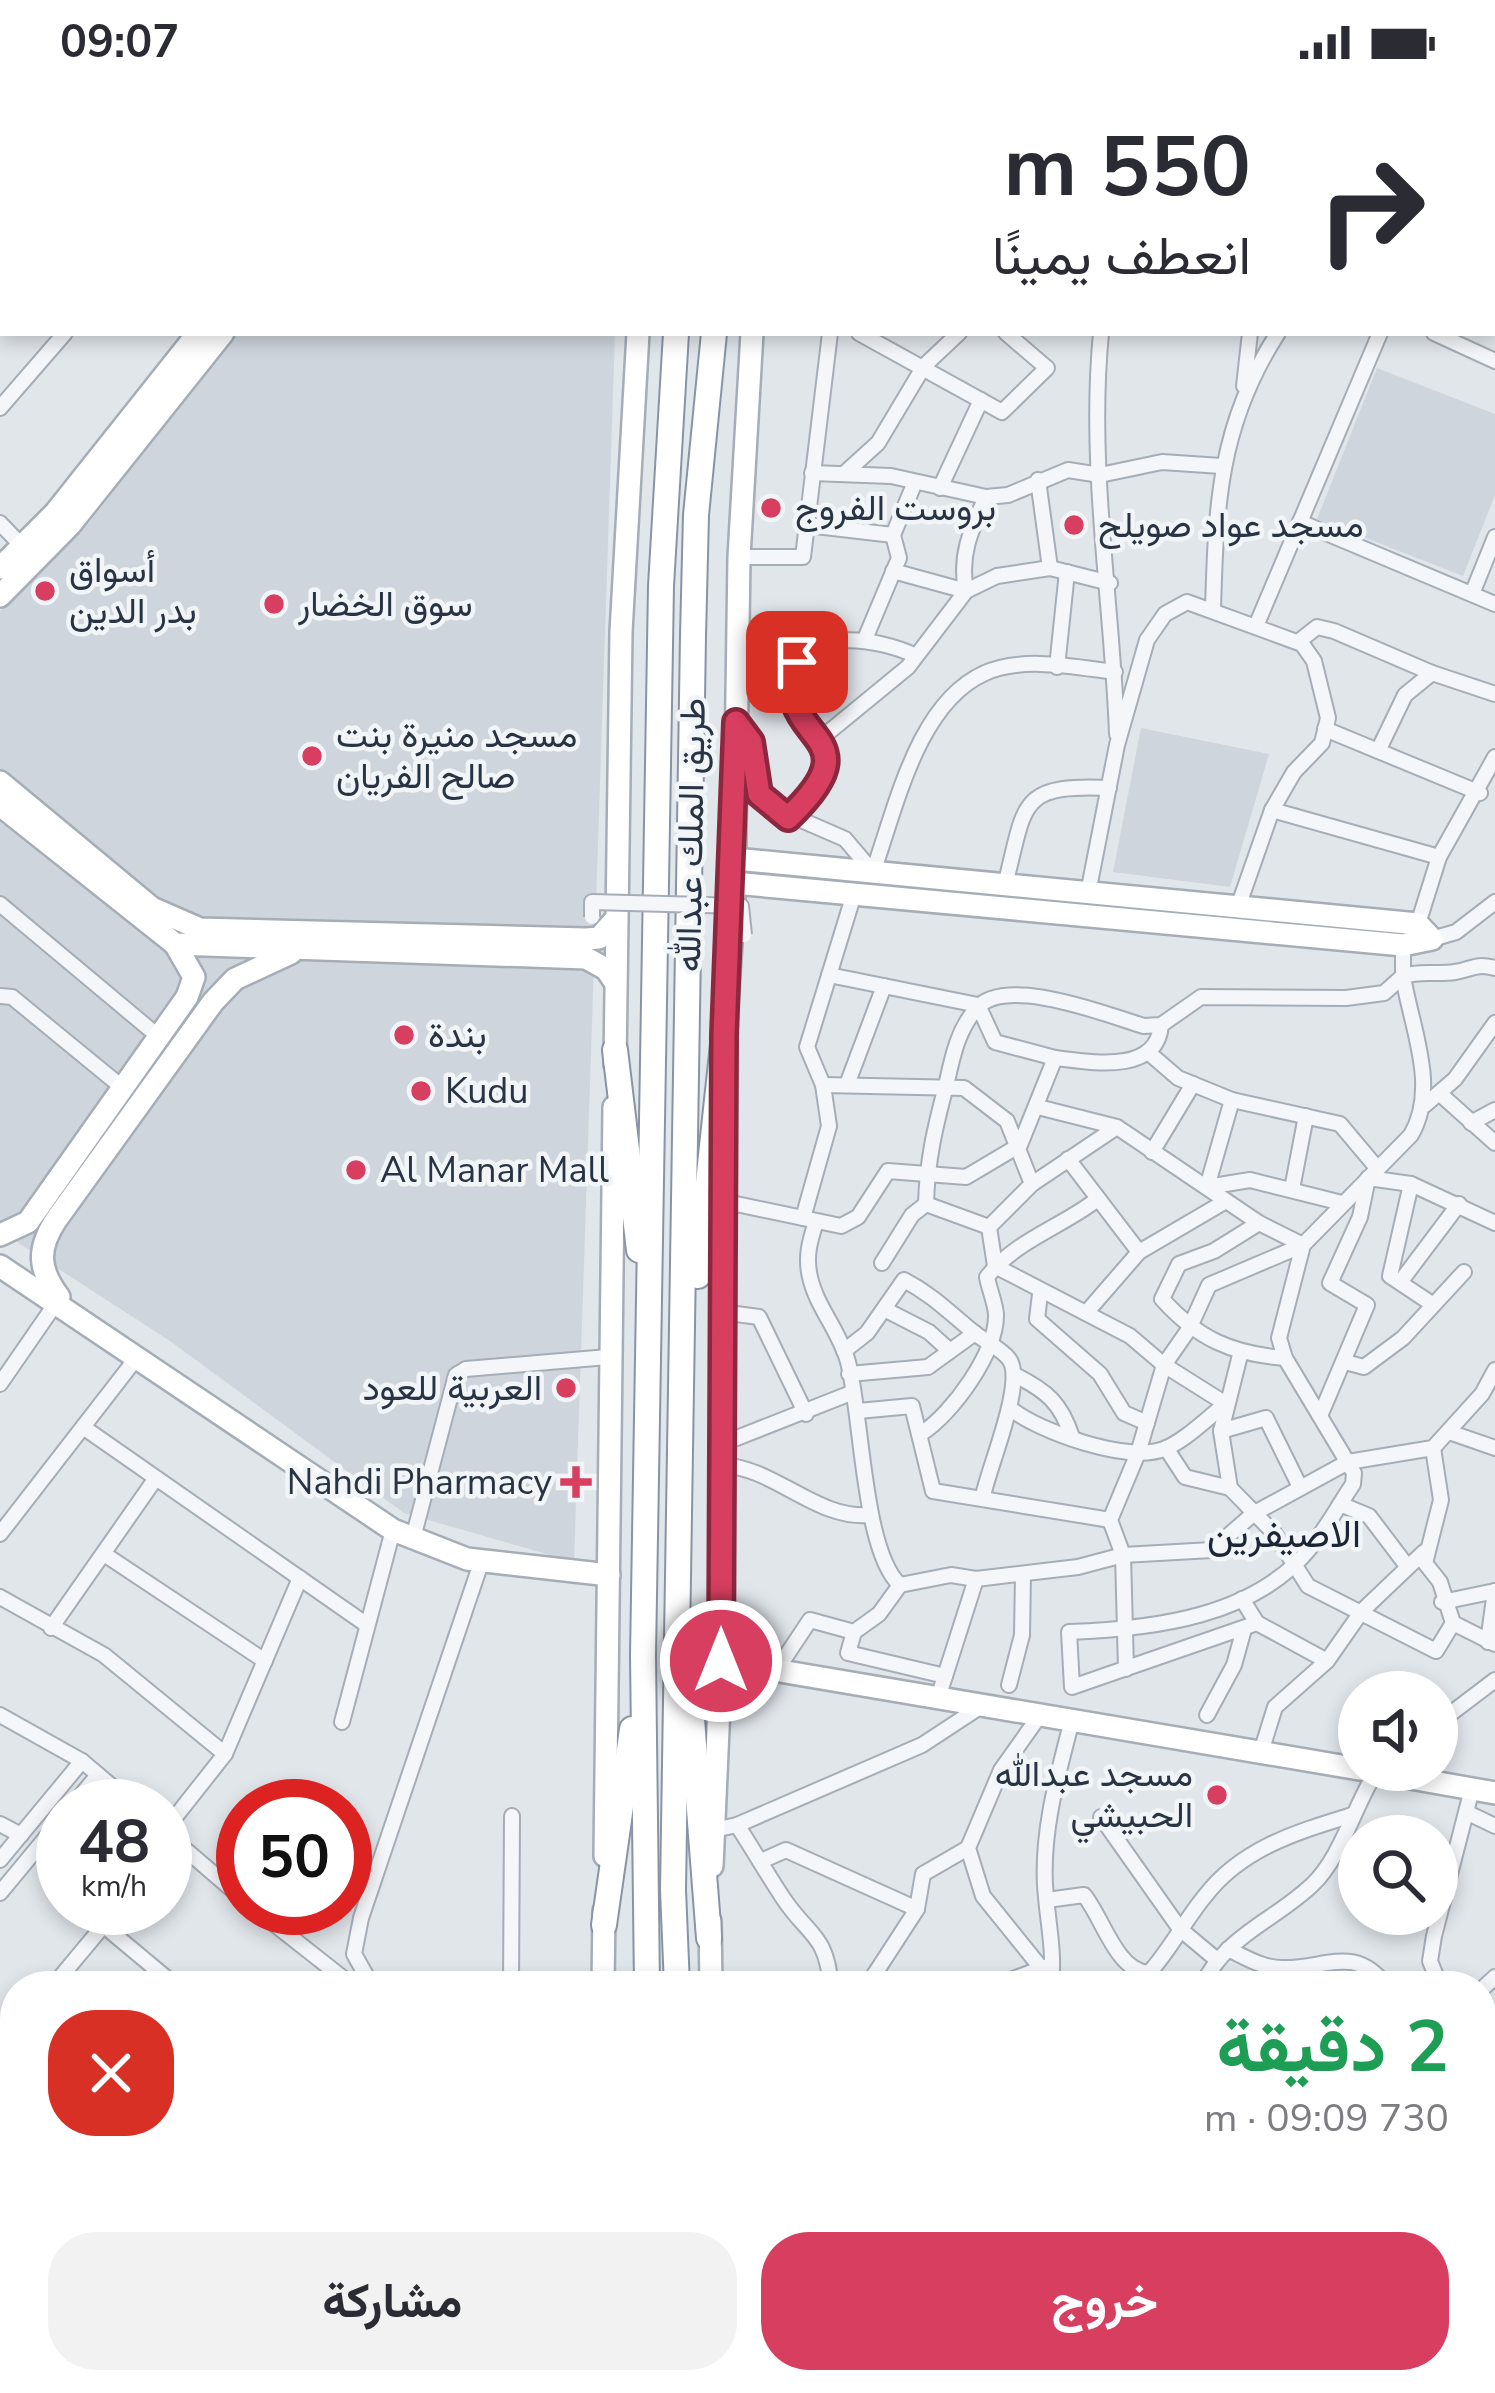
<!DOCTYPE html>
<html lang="ar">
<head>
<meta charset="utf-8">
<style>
  body { margin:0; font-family:"Nunito Sans",Vazirmatn,sans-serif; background:#f2f2f3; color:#2b2b33; direction:rtl; height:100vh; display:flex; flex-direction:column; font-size:45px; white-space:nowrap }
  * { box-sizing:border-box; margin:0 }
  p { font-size:39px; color:#7c7c81 }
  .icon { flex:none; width:66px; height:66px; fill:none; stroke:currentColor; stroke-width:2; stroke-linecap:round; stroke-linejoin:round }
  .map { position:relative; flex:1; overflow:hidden; direction:ltr }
  .details { position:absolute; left:0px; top:1887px; width:1497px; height:423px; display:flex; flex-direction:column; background:#fff; border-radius:48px 48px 0 0; box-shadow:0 6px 18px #0003; direction:rtl }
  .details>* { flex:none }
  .banner { position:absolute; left:0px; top:0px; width:1497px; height:252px; box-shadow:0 6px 18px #0003; direction:rtl; background:#fff; color:#2b2b33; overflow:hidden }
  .buttons { position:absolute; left:1338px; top:1587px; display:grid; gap:24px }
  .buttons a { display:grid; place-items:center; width:120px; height:120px; border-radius:50%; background:#fff; box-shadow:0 6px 18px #0003; font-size:60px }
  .speed { position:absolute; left:36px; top:1695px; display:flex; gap:24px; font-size:60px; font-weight:700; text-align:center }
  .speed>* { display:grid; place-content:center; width:156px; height:156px; border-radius:50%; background:#fff; box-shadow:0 6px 18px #0003; line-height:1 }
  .speed small { font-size:30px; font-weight:400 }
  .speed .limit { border:18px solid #d22; background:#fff; color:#111 }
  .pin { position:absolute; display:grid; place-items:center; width:102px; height:102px; color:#fff; margin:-51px; border-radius:24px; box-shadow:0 6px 18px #0006 }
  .me { position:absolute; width:132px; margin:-66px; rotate:0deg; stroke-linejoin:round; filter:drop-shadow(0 0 9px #0008) }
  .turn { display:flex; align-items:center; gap:42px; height:252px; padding:0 48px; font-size:54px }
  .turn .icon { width:156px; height:156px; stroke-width:2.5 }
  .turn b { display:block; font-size:84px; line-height:102px }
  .round { display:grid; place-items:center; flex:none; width:126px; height:126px; border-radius:48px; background:#f2f2f3 }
  .summary { display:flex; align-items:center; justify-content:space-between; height:204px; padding:0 48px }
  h1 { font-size:72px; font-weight:700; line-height:90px; color:#1e9e55 }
  .button { display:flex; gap:24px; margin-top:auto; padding:24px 48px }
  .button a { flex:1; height:138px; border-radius:48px; background:#d83e5f; color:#fff; font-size:48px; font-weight:700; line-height:138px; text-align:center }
  .button a+a { background:#f2f2f3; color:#2b2b33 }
  .status { display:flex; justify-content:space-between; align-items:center; height:84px; padding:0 60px; background:#fff; direction:ltr }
  .status svg { height:33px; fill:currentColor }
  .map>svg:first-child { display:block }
  .built { fill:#cfd5dd }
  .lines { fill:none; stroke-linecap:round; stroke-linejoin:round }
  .street-casing { stroke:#a6adb6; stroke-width:18 }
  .secondary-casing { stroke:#a6adb6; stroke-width:26 }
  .primary-casing { stroke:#a0abb8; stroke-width:26 }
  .highway-casing { stroke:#8894a3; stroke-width:28 }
  .street { stroke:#f5f6f9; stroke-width:14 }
  .secondary { stroke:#fff; stroke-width:21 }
  .primary { stroke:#fff; stroke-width:21 }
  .highway { stroke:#fff; stroke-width:24 }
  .street-bridge-casing { stroke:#a6adb6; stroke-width:18; stroke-linecap:butt }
  .street-bridge { stroke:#f5f6f9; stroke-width:14 }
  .route-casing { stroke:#8c283e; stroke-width:30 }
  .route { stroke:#d83e5f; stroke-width:21 }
  .poi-dot { fill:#d83e5f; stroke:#f1f5f8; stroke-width:4.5 }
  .labels { text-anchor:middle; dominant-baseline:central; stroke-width:9; stroke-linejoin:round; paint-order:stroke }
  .poi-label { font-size:36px; fill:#283444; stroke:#f1f5f8; text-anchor:start }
  .street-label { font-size:36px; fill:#283444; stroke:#f1f5f8 }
  .neighbourhood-label { font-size:39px; fill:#1a2535; stroke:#f1f5f8 }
</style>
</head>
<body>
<div class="status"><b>09:07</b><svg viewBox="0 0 49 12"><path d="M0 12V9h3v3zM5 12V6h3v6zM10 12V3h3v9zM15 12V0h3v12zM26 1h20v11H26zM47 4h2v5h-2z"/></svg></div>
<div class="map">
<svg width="1495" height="2309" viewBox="0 0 1495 2309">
  <rect width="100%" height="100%" fill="#e1e6eb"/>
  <g class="built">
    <path d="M 237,249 L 615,249 L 574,1478 L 404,1429 L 170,1257 L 0,1147 L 0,527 L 88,440 Z"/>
    <path d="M 1377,284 L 1495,330 L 1495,411 L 1463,492 L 1317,435 Z"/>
    <path d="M 1141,644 L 1269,670 L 1230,803 L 1113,788 Z"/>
  </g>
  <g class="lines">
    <defs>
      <g id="street">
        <path d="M 85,0 L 89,3"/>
        <path d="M 293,0 L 296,3"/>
        <path d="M 877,0 L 878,3"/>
        <path d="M 14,3 L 16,0"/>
        <path d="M 985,3 L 994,3"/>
        <path d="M 1360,3 L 1361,0"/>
        <path d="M 1494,12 L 1495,10"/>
        <path d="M 0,20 L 3,16"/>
        <path d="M 0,63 L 3,66"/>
        <path d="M 0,172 L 3,168"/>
        <path d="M 859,249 L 1002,328 L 1047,284 L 1006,249"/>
        <path d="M 1101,249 C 1088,382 1112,517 1117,650"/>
        <path d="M 1434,249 L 1495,277"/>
        <path d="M 1244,302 L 1250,249"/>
        <path d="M 0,324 L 65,249"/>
        <path d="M 846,388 L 878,359 L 924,282 L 959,249"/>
        <path d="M 812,389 L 891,392 L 986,413 L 1008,411 L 1068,386 L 1100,391 L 1162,378 L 1221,382"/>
        <path d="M 1038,396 L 1050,484"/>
        <path d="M 940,404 L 981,316"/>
        <path d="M 1300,438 L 1495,520"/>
        <path d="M 0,439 L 22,462"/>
        <path d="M 807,441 L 893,451"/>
        <path d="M 739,473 L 803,473 L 830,249"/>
        <path d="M 893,487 L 966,507 C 959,471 971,446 986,413"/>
        <path d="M 1472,510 L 1495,453"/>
        <path d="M 1213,525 C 1216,421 1219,340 1278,249"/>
        <path d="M 1256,542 L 1380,249"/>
        <path d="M 865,555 L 899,474 L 893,451 L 915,398"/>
        <path d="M 1298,558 L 1317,543 L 1334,547 L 1432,589"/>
        <path d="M 1057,583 L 1067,488"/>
        <path d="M 738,640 L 751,658 L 759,709 L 769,722 L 845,755 L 873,788"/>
        <path d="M 1325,645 L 1480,709"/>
        <path d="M 819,656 L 908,583 L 966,507 L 997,492 L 1050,484 L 1110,499"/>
        <path d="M 1378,667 L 1405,611 L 1432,589 L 1495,610"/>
        <path d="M 1272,726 L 1439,773"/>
        <path d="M 788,733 C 803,719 823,703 828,682 C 834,651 786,634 790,600 C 796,539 880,554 916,572"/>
        <path d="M 873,788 C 896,724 917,619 985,589 C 1023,572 1075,583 1115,588"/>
        <path d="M 1005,801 C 1026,720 1017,700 1109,704"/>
        <path d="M 1088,809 L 1117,661 L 1147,556 L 1165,530 L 1187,518 L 1302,560 L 1314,577 L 1328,634 L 1322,659 L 1294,688 L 1272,726 L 1238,823"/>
        <path d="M 0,820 L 159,953"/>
        <path d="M 1418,840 L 1439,773 L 1495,673"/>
        <path d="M 1432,855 L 1456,848 L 1495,818"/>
        <path d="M 0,912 L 12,913 L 123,1004"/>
        <path d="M 1149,969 L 1178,994 L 1232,1016 L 1340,1040 L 1377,1084"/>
        <path d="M 1055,974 C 1090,978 1157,991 1161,941"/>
        <path d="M 848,998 L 884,902"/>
        <path d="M 823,1001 L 964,1004 L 1007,1037 L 1032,1100"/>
        <path d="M 1439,1009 L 1495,1059"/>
        <path d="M 1425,1021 L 1455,995 L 1495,939"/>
        <path d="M 1038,1023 L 1117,1043 L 1259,1139 L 1303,1161"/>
        <path d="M 1471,1039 L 1495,1026"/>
        <path d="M 1152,1068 L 1193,1000"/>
        <path d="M 1068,1075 L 1139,1168"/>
        <path d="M 1411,1100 L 1390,1192 L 1432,1220"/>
        <path d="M 1207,1103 L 1250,1096 L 1342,1119"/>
        <path d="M 1207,1103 L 1232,1016"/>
        <path d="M 1292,1105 L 1306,1032"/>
        <path d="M 722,1117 L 841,1142 L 858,1133 L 888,1087 L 966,1093 L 1020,1061 L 1055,974 L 995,958 L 978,921 L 829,891"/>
        <path d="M 926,1120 C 927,1077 935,1043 946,1002 C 952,975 957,947 976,925 C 1005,890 1107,931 1144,942 L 1161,941 L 1201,913 L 1346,914 L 1384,909 L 1403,892 L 1403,861"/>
        <path d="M 803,1134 L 829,1042 L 823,1001 L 807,963 L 854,810"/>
        <path d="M 816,1138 C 810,1156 805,1173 810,1193 C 816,1222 840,1248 848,1278 C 862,1331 863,1468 900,1501"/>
        <path d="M 1259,1139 L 1214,1167 L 1179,1180 L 1162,1215 C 1198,1255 1232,1270 1285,1274"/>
        <path d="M 989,1143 L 995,1182 L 1130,1252 L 1164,1281 L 1226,1320 C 1208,1333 1185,1357 1164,1365 C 1127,1379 1040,1348 1011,1325"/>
        <path d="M 989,1143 L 1032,1100 L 1117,1043"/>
        <path d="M 1303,1161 L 1209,1201 L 1189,1245 L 1164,1281 L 1138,1369 L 1110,1436 L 1123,1471 L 1212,1466 L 1253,1430 L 1348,1378 L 1433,1364 L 1482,1310 L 1495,1286"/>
        <path d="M 882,1179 L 912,1131 L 926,1120 L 989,1143"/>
        <path d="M 1401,1197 L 1459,1120"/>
        <path d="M 1040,1210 L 1037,1235 L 1100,1290 L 1124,1329 L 1147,1339"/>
        <path d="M 886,1226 L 929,1248 L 950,1267"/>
        <path d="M 721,1228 L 759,1233 L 806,1330"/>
        <path d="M 1086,1229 L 1139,1168 L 1226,1117"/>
        <path d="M 844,1267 L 867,1249 L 904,1196 C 931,1210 948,1227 972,1247 C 982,1256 1001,1264 1009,1275 C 1026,1297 989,1382 983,1412"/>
        <path d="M 1240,1271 L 1221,1347 L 1230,1404 L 1275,1450 L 1308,1502 L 1436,1567 L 1453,1539"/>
        <path d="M 1345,1278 L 1364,1283 L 1403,1254 L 1464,1188"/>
        <path d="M 849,1290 L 928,1283 L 975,1249"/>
        <path d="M 1015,1291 C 1047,1307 1061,1319 1072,1353"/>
        <path d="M 0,1300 L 56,1219"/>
        <path d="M 858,1327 L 912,1322 L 933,1407 L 1110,1436"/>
        <path d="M 1320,1332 L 1367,1221 L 1330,1199 L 1360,1133 L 1368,1094 L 1411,1100 L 1495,1139"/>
        <path d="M 83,1343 L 367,1541"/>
        <path d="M 1221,1347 L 1266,1334 L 1299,1401"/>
        <path d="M 1449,1348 L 1495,1364"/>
        <path d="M 922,1349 C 952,1330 997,1268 996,1230 C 995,1218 989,1205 987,1193 C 1015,1157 1059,1144 1095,1117"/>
        <path d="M 719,1361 L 851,1309"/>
        <path d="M 1166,1364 L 1185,1393 L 1230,1404"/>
        <path d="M 1433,1364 L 1441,1416 L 1425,1479 L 1440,1498 L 1453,1539 L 1495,1560"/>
        <path d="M 720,1381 C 776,1383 815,1436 871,1431"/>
        <path d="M 1340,1420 L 1369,1432 L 1407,1482"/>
        <path d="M 0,1450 L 138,1272"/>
        <path d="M 413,1454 L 456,1291 L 466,1285 L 608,1273"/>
        <path d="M 104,1470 L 265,1577"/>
        <path d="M 0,1513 L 104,1571 L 225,1670"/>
        <path d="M 1242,1515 L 1257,1539 L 1327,1577"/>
        <path d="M 1442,1518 L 1495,1507"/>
        <path d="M 1257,1539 L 1072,1603 L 1069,1548 C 1153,1545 1255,1533 1311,1463 C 1327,1443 1339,1421 1353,1400 L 1354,1389 L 1285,1274 L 1279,1254 L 1303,1161 L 1411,1051 C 1439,1003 1411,943 1403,892 C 1422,886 1436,891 1455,888 C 1473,885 1475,879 1495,884"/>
        <path d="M 51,1544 L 156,1394"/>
        <path d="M 854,1548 L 848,1569 L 945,1592"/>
        <path d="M 1488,1558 L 1495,1507"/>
        <path d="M 776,1587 L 810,1536 L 854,1548 L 879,1530 L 900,1501 L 951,1491 L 976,1495 L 1078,1483 L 1123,1471 L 1126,1585"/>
        <path d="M 1009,1601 L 1022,1551 L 1023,1490"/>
        <path d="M 938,1614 L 976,1495"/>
        <path d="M 0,1631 L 82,1677 L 135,1722"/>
        <path d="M 1040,1631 L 1001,1686 L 968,1764 L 983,1812 L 1041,1884"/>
        <path d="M 1207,1631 L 1234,1581 L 1244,1545"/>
        <path d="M 342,1638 L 393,1446"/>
        <path d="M 1437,1640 L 1495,1596"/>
        <path d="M 1261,1668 L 1275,1623 L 1327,1577 L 1362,1527 L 1424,1468"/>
        <path d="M 72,1722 L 98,1691"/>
        <path d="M 1468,1729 L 1495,1742"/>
        <path d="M 1101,1733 L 1180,1845 L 1217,1876"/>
        <path d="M 0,1740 L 21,1751"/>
        <path d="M 737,1741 C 753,1765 767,1790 783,1814 C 809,1853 826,1849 831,1902"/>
        <path d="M 165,1746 L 225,1670 L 300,1494"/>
        <path d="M 714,1746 L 737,1741 L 922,1661 L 983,1621"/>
        <path d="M 165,1748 L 243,1815"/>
        <path d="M 0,1776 L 82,1677"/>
        <path d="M 761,1777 L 786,1766 L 917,1825"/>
        <path d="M 0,1809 L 63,1733"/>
        <path d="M 1047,1816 L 1084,1811 C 1103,1834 1116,1887 1149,1889 C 1170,1866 1185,1836 1205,1812 C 1242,1764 1297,1748 1352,1731"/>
        <path d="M 254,1824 L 353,1902"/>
        <path d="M 103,1841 L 176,1902"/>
        <path d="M 1228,1865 C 1245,1873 1262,1884 1282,1884 C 1323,1886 1355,1859 1386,1902"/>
        <path d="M 874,1891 L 896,1902"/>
        <path d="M 53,1902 L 118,1824"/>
        <path d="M 372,1902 L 354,1870 L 361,1834 L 482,1476"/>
        <path d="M 511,1902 L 512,1732"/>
        <path d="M 867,1902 L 917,1825 L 923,1790 L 968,1764"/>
        <path d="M 994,1902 L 1048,1882"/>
        <path d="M 1051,1902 C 1055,1865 1047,1836 1045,1801 C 1042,1745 1058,1690 1072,1636"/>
        <path d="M 1202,1902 C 1225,1852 1274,1837 1312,1801 C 1341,1774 1355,1720 1377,1686"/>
        <path d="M 1440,1902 L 1430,1877 L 1434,1852 L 1472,1705"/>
        <path d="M 1482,1905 L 1495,1893"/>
        <path d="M 0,1965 L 15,1947"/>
        <path d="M 1482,1987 L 1495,1997"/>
        <path d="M 1482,2027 L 1495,2024"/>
        <path d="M 1482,2083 L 1495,2066"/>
        <path d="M 1482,2147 L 1495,2149"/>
        <path d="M 0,2148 L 15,2161"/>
        <path d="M 1482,2186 L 1495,2190"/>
        <path d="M 1482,2252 L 1495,2259"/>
        <path d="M 0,2280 L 15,2292"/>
        <path d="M 18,2295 L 35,2309"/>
        <path d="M 962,2295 L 964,2309"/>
        <path d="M 1016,2295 L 1018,2309"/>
        <path d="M 1066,2295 L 1068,2309"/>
        <path d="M 1290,2295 L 1291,2309"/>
        <path d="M 1458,2295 L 1459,2309"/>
        <path d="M 802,2303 L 873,2295"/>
        <path d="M 161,2309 L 172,2295"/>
        <path d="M 189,2309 L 201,2295"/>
      </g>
      <g id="secondary">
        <path d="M 669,3 L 670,0"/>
        <path d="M 780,3 L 780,0"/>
        <path d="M 0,484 L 55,429 L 198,249"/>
        <path d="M 0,512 L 70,441 L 223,249"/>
        <path d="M 0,698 L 152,824 L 200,845 L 586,855 L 599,854 L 615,836"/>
        <path d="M 0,721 L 175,860 L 586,874 L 606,885 L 615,898"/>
        <path d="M 734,799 L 1403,861 L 1432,855 L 1418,840 L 735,775"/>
        <path d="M 724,966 L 734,814 L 739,473 L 752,249"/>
        <path d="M 615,980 L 621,548 L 638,249"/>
        <path d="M 0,1151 L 28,1138 L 187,913 L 194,893 L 175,860"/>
        <path d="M 0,1182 L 393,1446 L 467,1475 L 609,1491"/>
        <path d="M 59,1213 C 38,1185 37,1165 56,1136 L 213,918 L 235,895 L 291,869"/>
        <path d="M 721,1577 L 1359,1685"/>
        <path d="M 1365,1686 L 1495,1709"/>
        <path d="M 605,1772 L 614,1023"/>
        <path d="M 712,1782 L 721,1577 L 723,1051"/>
        <path d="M 710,1837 L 711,1902"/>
        <path d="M 603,1902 L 604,1827"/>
        <path d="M 603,2295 L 603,2309"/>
        <path d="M 697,2309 L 697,2295"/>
      </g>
      <g id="primary">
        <path d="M 1116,0 L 1122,3"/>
        <path d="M 1286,0 L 1291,3"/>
        <path d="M 1494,122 L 1495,122"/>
        <path d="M 1494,219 L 1495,219"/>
      </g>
      <g id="highway">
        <path d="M 1171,0 L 1176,3"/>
        <path d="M 1237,0 L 1243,3"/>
        <path d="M 704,3 L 705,0"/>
        <path d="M 737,3 L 738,0"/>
        <path d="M 1494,148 L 1495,148"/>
        <path d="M 1494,188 L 1495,189"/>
        <path d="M 615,966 L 639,1166"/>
        <path d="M 698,1192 L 724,951"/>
        <path d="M 692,1635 L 709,1854"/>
        <path d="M 604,1841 L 632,1645"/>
        <path d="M 647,1902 L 643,1571 L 661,502 L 676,249"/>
        <path d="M 677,1902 L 673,1806 L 693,552 L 696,431 L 714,249"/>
        <path d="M 637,2309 L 637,2295"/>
        <path d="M 675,2309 L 675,2295"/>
      </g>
    </defs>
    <use href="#street" class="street-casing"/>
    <use href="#secondary" class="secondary-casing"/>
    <use href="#primary" class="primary-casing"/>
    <use href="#highway" class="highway-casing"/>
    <use href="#street" class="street"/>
    <use href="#secondary" class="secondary"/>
    <use href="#primary" class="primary"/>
    <use href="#highway" class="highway"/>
    <defs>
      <path id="street-bridge" d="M 592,833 L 592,818 L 741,822 L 744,851"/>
    </defs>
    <use href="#street-bridge" class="street-bridge-casing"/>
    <use href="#street-bridge" class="street-bridge"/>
  </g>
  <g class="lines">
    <defs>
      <path id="route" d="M 721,1577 L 724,951 L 736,638 L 751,658 L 759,710 L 788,734 C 881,646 769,660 797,578"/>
    </defs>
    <use href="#route" class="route-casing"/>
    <use href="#route" class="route"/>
  </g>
  <g class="poi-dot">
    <circle cx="771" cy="424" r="12"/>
    <circle cx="1074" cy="441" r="12"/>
    <circle cx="45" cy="507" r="12"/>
    <circle cx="274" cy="520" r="12"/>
    <circle cx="312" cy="672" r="12"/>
    <circle cx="404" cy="951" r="12"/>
    <circle cx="421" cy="1007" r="12"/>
    <circle cx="356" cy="1086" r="12"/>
    <circle cx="566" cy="1304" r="12"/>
    <path d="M570 1380h12v12h12v12h-12v12h-12v-12h-12v-12h12z"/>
    <circle cx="1217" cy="1711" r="12"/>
  </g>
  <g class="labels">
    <g class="poi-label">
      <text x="795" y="424">بروست الفروج</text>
      <text x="1098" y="441">مسجد عواد صويلح</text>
      <text x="69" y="486">أسواق<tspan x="69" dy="41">بدر الدين</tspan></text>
      <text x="298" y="520">سوق الخضار</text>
      <text x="336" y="651">مسجد منيرة بنت<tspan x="336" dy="41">صالح الفريان</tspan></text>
      <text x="428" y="951">بندة</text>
      <text x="445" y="1007">Kudu</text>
      <text x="380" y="1086">Al Manar Mall</text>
      <text x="542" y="1304" text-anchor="end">العربية للعود</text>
      <text x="552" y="1398" text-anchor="end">Nahdi Pharmacy</text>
      <text x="1193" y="1690" text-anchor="end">مسجد عبدالله<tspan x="1193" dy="41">الحبيشي</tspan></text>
    </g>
    <g class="street-label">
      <text transform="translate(691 751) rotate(-89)">طريق الملك عبدالله</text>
    </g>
    <g class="neighbourhood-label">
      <text x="1284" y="1450">الاصيفرين</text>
    </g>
  </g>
</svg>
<div class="buttons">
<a><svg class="icon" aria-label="sound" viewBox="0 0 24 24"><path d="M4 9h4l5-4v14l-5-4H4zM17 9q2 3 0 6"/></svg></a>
<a><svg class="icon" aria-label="search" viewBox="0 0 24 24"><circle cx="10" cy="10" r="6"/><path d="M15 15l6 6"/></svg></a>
</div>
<div class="speed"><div>48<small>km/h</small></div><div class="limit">50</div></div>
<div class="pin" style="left:797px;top:578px;background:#d93025"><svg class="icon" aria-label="arrive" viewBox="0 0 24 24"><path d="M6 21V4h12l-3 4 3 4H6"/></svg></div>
<svg class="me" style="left:721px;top:1577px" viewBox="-20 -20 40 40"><circle r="17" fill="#d83e5f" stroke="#fff" stroke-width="3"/><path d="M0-11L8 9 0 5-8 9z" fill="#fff"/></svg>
<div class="banner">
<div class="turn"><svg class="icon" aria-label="right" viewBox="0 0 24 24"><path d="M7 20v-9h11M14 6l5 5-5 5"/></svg><div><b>550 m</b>انعطف يمينًا</div></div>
</div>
<section class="details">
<div class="summary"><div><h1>2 دقيقة</h1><p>730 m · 09:09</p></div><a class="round" style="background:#d93025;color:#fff"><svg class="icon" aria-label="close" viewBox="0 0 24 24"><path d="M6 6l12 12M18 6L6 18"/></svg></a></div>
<div class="button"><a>خروج</a><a>مشاركة</a></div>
</section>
</div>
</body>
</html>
